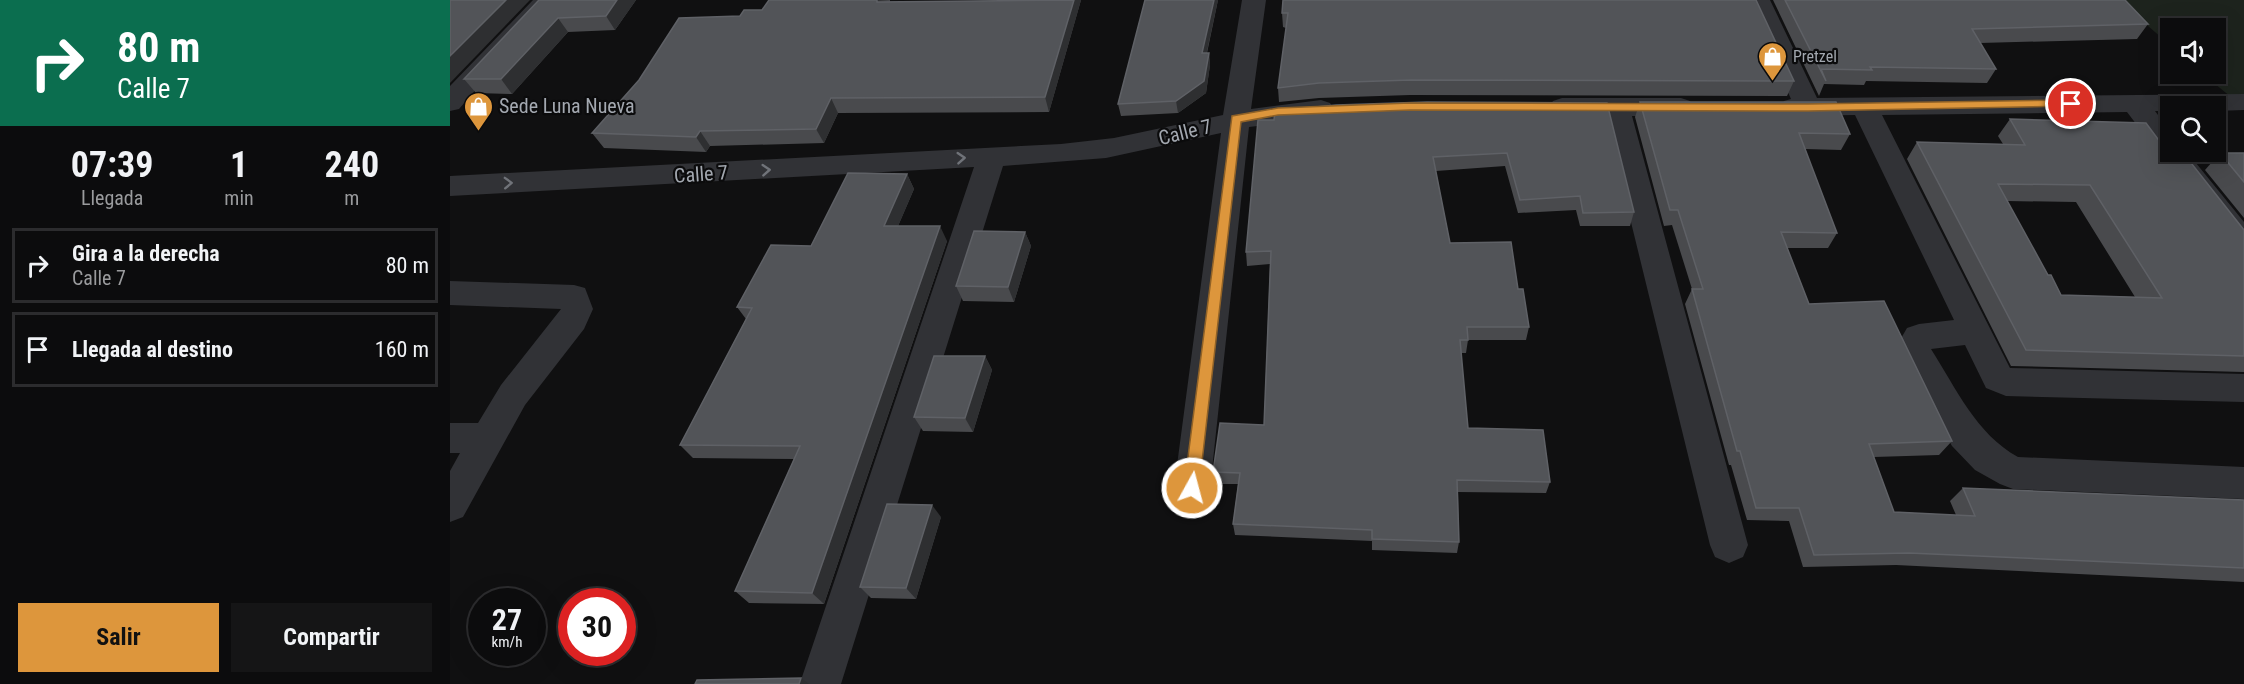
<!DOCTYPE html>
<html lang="es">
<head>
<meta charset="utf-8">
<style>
  body { margin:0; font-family:"Roboto Condensed",sans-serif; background:#151516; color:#f1f3f6; height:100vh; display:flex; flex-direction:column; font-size:22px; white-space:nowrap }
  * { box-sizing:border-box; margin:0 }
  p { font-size:20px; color:#9a9b9d }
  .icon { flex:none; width:33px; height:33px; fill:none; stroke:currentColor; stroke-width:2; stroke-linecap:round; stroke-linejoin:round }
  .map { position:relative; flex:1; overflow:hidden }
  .sheet { display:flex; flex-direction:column; background:#0c0c0d; width:450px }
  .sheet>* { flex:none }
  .guide { background:#0b6e4f; color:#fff; overflow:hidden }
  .fabs { position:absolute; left:1710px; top:18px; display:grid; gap:12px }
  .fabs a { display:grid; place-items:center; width:66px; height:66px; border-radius:0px; background:#0c0c0d; box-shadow:0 6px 24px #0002,0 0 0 2px #2c2c2e; font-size:30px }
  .speed { position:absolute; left:18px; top:588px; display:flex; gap:12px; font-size:30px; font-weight:700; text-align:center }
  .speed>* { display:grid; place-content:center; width:78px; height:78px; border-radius:50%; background:#0c0c0d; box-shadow:0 6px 24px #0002,0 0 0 2px #2c2c2e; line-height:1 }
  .speed small { font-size:15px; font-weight:400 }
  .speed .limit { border:9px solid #d22; background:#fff; color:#111 }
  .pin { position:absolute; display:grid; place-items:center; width:51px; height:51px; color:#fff; margin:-26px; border:3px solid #fff; border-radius:50%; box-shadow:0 2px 6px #0007 }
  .me { position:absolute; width:66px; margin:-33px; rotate:7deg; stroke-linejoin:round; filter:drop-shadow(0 0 4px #0008) }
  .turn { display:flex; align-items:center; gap:21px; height:126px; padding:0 18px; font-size:27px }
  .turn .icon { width:78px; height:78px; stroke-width:2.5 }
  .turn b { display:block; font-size:42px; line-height:51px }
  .eta { display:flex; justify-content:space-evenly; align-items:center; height:102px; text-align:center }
  .eta b { font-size:36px; font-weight:700; line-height:42px }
  .cta { display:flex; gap:12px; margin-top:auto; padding:12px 18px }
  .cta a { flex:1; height:69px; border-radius:0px; background:#dd963c; color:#111; font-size:24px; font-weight:700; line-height:69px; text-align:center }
  .cta a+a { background:#151516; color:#f1f3f6 }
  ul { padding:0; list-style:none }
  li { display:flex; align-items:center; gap:18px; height:75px; margin:0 12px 9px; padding:0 6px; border:3px solid #2c2c2e; border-radius:0px }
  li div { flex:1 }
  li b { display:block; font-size:22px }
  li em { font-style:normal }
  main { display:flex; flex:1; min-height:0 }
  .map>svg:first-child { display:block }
  .green { fill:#1d231d }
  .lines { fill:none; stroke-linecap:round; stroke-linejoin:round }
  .minor { fill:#313236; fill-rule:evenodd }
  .wall { fill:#494a4d; fill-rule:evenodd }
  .shaded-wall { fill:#2e2f31 }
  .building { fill:#525458; stroke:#5f6166; stroke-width:1.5; fill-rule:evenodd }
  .oneway { stroke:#707379 }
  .route { fill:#dd963c; stroke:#906227; stroke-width:1.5 }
  .labels { text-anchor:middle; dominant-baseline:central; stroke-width:4.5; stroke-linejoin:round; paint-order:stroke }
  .far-poi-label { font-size:16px; fill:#a3a8b0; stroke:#0b0b0c; text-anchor:start }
  .poi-label { font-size:20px; fill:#a3a8b0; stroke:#0b0b0c; text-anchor:start }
  .street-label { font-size:20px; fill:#a3a8b0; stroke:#0b0b0c }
</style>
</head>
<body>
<main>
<section class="sheet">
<div class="guide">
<div class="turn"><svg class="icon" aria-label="right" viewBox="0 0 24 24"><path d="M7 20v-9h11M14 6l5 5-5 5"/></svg><div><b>80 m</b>Calle 7</div></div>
</div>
<div class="eta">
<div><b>07:39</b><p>Llegada</p></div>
<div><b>1</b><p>min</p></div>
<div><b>240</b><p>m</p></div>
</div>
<ul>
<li><svg class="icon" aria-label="right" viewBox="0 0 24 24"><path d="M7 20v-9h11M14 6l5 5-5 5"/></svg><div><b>Gira a la derecha</b><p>Calle 7</p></div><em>80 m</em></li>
<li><svg class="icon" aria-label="arrive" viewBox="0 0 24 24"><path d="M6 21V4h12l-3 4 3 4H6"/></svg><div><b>Llegada al destino</b></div><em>160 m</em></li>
</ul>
<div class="cta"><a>Salir</a><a>Compartir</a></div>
</section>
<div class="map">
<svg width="1794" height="684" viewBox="0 0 1794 684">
  <rect width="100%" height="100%" fill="#101011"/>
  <path class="green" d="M 1668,0 L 1794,0 L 1794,102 L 1787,102 L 1753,74 L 1766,74 L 1766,28 L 1720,28 L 1720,45 Z"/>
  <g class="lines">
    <g class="minor">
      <path d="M 83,0 L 109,0 L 42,71 L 9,109 L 0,111 L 0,86 Z"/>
      <path d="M 792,0 L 816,0 L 801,109 L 871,100 L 880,103 L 884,109 L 880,115 L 871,118 L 799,127 L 760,488 L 755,499 L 742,504 L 729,499 L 724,488 L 771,133 L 656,158 L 553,166 L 391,684 L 353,684 L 351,680 L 524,167 L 0,196 L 0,176 L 611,144 L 664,138 L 773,115 Z"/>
      <path d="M 1296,0 L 1320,0 L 1367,98 L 1794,94 L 1794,110 L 1766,111 L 1766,106 L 1720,106 L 1720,111 L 1705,111 L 1720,131 L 1720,152 L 1737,152 L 1794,222 L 1794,254 L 1783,251 L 1677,112 L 1432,115 L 1560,368 L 1794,374 L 1794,402 L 1556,396 L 1536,388 L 1515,345 L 1481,349 C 1506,388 1526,434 1568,457 L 1794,467 L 1794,499 L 1563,489 L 1550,484 L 1525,470 L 1502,446 L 1446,347 L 1457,328 L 1469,324 L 1504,320 L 1405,115 L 1343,116 L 1334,113 L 1330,107 L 1334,101 L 1341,99 Z"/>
      <path d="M 1112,98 L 1231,98 L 1240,101 L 1244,107 L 1240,113 L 1231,116 L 1182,116 L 1298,545 L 1293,557 L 1279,563 L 1265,557 L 1260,545 L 1155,116 L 1112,116 L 1103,113 L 1099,107 L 1103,101 Z"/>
      <path d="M 0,281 L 124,285 L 135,288 L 143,309 L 134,329 L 75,405 L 13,517 L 0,522 L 0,471 L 10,453 L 0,453 L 0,423 L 28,423 L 51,385 L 111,309 L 0,305 Z"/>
    </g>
  </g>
  <g class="wall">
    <path d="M 89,0 L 186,0 L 165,30 L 118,32 L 62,94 L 26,93 L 14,79 Z"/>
    <path d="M 319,0 L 440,0 L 440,2 L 631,0 L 599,112 L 388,113 L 374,143 L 260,146 L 256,152 L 154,148 L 142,133 L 290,16 L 312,10 Z"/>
    <path d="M 695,0 L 768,0 L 757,53 L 759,53 L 760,65 L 756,93 L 728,113 L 671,116 L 668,104 Z"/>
    <path d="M 833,0 L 1344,81 L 1337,96 L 960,95 L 869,98 L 829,102 L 828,88 L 836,28 L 833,27 L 832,13 Z"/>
    <path d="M 1323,0 L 1675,0 L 1698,24 L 1687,39 L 1530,43 L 1546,69 L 1537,83 L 1416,81 L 1414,85 L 1374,84 L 1369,96 Z"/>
    <path d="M 977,102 L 1184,212 L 1180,226 L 1130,226 L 1126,210 L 1068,213 L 1055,166 L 986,171 L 1000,243 L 1068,289 L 1079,327 L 1076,340 L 1018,340 L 1016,353 L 1011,353 L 1018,428 L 1100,482 L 1096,493 L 1008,492 L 1009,542 L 1007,553 L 922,550 L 922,541 L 785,535 L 783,524 L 788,484 L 765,484 L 763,472 L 814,425 L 820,264 L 797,266 L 796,252 L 824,120 Z"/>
    <path d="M 1190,102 L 1400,134 L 1391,150 L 1355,149 L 1387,233 L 1378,248 L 1337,248 L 1359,304 L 1502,441 L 1489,455 L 1424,457 L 1444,512 L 1506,515 L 1500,501 L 1513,488 L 1794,500 L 1794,582 L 1446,565 L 1353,567 L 1339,521 L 1297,520 L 1281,465 L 1279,465 L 1235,304 L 1242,289 L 1222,225 L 1214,226 L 1185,117 Z"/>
    <path d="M 1560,119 L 1719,154 L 1794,230 L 1794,372 L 1561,366 L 1457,159 L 1467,142 L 1553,144 L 1548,136 ZM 1557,201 L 1626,202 L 1685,297 L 1611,295 L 1598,275 Z"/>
    <path d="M 1770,153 L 1794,153 L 1794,218 L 1755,170 Z"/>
    <path d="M 457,174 L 464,189 L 448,226 L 497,241 L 374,604 L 299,603 L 285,591 L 344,459 L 243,458 L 230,445 L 296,319 L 287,307 L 361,246 Z"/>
    <path d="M 575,232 L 581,246 L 564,302 L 513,301 L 506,286 Z"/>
    <path d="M 535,356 L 542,370 L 523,432 L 473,431 L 464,417 Z"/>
    <path d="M 491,517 L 466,599 L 421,598 L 410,587 Z"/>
  </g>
  <g class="shaded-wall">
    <path d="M 56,0 L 80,0 L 0,83 L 0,56 Z"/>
    <path d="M 167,0 L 186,0 L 165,30 L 156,16 Z"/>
    <path d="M 427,0 L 440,1 L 433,16 L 427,2 Z"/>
    <path d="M 624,0 L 631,0 L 599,112 L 595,97 Z"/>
    <path d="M 764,0 L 768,0 L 754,65 L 752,53 Z"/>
    <path d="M 108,18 L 118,32 L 62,94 L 51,79 Z"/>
    <path d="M 759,53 L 760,65 L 756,93 L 728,113 L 726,101 Z"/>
    <path d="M 381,98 L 388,113 L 374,143 L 366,129 Z"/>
    <path d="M 250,131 L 260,146 L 256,152 L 246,137 Z"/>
    <path d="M 457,174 L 464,189 L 442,240 L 434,226 Z"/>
    <path d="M 490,226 L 497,241 L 374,604 L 362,593 Z"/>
    <path d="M 575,232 L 581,246 L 564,302 L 558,287 Z"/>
    <path d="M 535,356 L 542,370 L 523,432 L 515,418 Z"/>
    <path d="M 482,505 L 491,517 L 466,599 L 456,588 Z"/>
    <path d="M 351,678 L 359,684 L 349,684 Z"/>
  </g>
  <g class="building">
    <path d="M 0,0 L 56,0 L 0,56 Z"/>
    <path d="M 89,0 L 167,0 L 156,16 L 108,18 L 51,79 L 14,79 Z"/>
    <path d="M 319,0 L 427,0 L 427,2 L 624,0 L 595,97 L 381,98 L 366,129 L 250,131 L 246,137 L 142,133 L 189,80 L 229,18 L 290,16 L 294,10 L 312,10 Z"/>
    <path d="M 695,0 L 764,0 L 752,53 L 759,53 L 754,81 L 726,101 L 668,104 Z"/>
    <path d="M 833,0 L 1306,0 L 1344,81 L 961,80 L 869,83 L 828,88 L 838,13 L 832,13 Z"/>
    <path d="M 1335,0 L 1675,0 L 1698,24 L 1522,29 L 1546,69 L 1420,67 L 1422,70 L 1371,69 L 1376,81 Z"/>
    <path d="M 977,102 L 1157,103 L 1184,212 L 1133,213 L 1130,196 L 1070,200 L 1057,153 L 983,157 L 1000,243 L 1061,242 L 1068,289 L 1073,289 L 1079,327 L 1017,327 L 1018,340 L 1010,340 L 1018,428 L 1093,430 L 1100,482 L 1007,480 L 1009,542 L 922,539 L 922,530 L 783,524 L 790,473 L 763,472 L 770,423 L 814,425 L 821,251 L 796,252 L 808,120 L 824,120 L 825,111 L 886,105 Z"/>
    <path d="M 1190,102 L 1386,102 L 1400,134 L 1349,133 L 1387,233 L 1331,232 L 1359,304 L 1434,301 L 1502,441 L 1419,444 L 1444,512 L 1525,516 L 1513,488 L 1794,500 L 1794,568 L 1459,553 L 1364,555 L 1349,508 L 1306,508 L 1290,451 L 1287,451 L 1242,289 L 1253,289 L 1228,210 L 1220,210 Z"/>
    <path d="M 1560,119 L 1696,123 L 1719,154 L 1734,154 L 1794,230 L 1794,356 L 1576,350 L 1467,142 L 1575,145 ZM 1548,184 L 1640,185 L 1712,298 L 1611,295 L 1601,275 L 1598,275 Z"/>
    <path d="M 1770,153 L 1794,153 L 1794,182 Z"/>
    <path d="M 398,173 L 457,174 L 434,226 L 490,226 L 362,593 L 285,591 L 350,446 L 230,445 L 302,308 L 287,307 L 321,245 L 361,246 Z"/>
    <path d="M 524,231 L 575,232 L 558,287 L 506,286 Z"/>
    <path d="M 484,356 L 535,356 L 515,418 L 464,417 Z"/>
    <path d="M 437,504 L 482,505 L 456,588 L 410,587 Z"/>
    <path d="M 351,678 L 349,684 L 245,684 L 247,680 Z"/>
  </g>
  <defs><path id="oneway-chevron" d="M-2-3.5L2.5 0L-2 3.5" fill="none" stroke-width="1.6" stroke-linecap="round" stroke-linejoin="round" transform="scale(1.5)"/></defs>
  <g class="oneway">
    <use href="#oneway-chevron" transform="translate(511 158) rotate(-4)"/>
    <use href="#oneway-chevron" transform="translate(316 170) rotate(-4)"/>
    <use href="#oneway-chevron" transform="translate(58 183) rotate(-2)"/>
  </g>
  <path class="route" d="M 1621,100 L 1625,101 L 1625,106 L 1358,111 L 960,110 L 828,115 L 791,122 L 749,488 L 747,493 L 742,495 L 736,493 L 734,488 L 782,116 L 828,108 L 960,103 L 1358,104 Z"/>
  <defs>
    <symbol id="shop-pin" viewBox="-11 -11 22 30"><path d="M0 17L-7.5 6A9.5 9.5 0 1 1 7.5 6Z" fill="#dd963c" stroke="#0b0b0c"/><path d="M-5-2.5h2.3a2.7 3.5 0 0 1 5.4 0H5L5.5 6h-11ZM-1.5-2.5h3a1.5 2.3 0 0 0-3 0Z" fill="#fff"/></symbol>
  </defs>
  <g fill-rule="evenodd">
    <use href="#shop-pin" x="1306" y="40" width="33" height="45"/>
    <use href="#shop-pin" x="12" y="90" width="33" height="45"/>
  </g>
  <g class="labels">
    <g class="far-poi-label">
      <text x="1343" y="56">Pretzel</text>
    </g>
    <g class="poi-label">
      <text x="49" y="106">Sede Luna Nueva</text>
    </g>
    <g class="street-label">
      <text transform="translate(735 132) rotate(-14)">Calle 7</text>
      <text transform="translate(251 174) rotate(-4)">Calle 7</text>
    </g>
  </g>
</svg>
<div class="fabs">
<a><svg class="icon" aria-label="sound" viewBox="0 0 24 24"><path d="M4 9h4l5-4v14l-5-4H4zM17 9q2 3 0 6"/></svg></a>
<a><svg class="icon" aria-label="search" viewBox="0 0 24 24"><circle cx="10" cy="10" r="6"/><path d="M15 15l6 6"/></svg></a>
</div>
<div class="speed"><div>27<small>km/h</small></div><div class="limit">30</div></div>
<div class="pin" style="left:1621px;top:104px;background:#d93025"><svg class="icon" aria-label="arrive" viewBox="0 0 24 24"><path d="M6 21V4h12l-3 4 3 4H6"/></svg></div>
<svg class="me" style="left:742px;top:488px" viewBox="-20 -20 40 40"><circle r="17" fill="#dd963c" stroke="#fff" stroke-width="3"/><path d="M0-11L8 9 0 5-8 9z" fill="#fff"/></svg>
</div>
</main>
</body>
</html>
